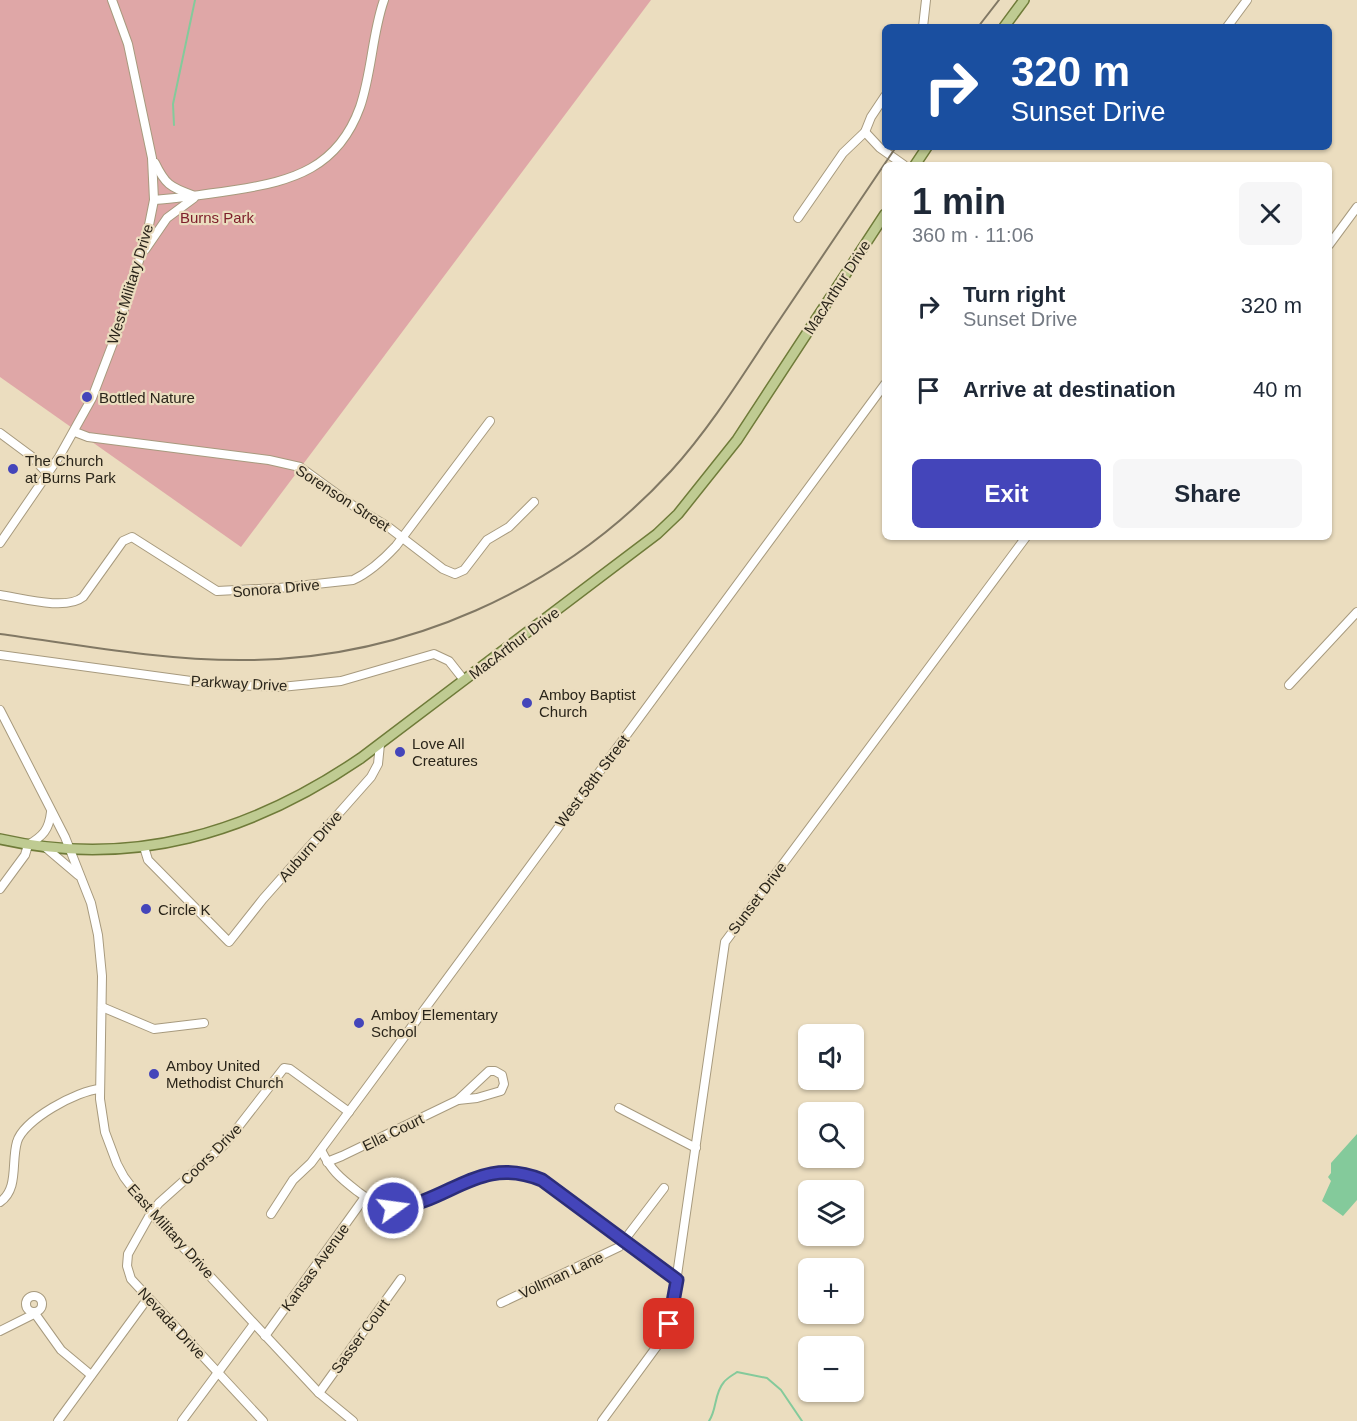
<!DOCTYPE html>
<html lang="en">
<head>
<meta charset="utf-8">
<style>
  body { margin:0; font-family:Helvetica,sans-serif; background:#f6f6f7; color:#1f2937; height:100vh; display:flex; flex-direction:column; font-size:22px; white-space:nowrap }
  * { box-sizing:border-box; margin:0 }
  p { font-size:20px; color:#747a83 }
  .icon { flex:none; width:33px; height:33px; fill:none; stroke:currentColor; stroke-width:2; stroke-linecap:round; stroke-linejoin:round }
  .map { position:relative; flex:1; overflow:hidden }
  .drawer { position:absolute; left:882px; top:162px; width:450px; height:378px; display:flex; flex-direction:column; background:#fff; border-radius:9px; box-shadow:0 2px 4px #0004 }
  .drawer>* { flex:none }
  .hud { position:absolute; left:882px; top:24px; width:450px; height:126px; border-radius:9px; box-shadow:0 2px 4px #0004; background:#1a4fa0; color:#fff; overflow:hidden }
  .tools { position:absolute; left:798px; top:1024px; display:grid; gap:12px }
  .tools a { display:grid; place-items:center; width:66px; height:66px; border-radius:9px; background:#fff; box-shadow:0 2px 4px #0004; font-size:30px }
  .pin { position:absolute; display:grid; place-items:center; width:51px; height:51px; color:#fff; margin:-26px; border-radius:12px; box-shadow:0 3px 9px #0006 }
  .me { position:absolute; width:66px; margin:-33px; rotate:76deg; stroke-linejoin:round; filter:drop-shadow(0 0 4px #0008) }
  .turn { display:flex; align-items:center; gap:21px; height:126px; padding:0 30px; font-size:27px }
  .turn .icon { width:78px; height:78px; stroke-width:2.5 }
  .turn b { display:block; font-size:42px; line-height:51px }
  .round { display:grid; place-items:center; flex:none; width:63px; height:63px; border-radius:9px; background:#f6f6f7 }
  .overview { display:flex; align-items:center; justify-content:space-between; height:102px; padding:0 30px }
  h1 { font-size:36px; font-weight:700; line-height:45px }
  .action { display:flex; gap:12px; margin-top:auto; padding:12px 30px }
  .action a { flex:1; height:69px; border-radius:9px; background:#4445ba; color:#fff; font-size:24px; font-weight:700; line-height:69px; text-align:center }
  .action a+a { background:#f6f6f7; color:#1f2937 }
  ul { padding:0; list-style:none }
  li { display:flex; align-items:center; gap:18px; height:84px; padding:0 30px }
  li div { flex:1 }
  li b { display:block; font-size:22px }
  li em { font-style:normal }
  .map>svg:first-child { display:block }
  .green { fill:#dfa7a7 }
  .water { fill:#84ca9b }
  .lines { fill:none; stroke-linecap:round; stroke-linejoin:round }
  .stream { stroke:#84ca9b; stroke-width:2 }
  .minor-casing { stroke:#a79a7e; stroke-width:10 }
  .major-casing { stroke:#6f7b39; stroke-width:12 }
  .minor { stroke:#fff; stroke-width:8 }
  .major { stroke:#bfcb92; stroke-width:9 }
  .rail { stroke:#817864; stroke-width:2 }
  .route-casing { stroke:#2c2d79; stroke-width:15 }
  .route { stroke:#4445ba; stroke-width:10 }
  .poi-dot { fill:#4445ba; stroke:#ebddbf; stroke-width:2 }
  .labels { text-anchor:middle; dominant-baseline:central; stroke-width:4.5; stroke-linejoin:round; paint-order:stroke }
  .park-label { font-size:15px; fill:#7e202c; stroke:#ebddbf }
  .street-label { font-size:15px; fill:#2a251a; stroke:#ebddbf }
  .poi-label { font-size:15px; fill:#2a251a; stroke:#ebddbf; text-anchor:start }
</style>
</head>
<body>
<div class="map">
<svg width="1357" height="1421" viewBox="0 0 1357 1421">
  <rect width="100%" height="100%" fill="#ebddbf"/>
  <path class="green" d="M 0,0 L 651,0 L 241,547 L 0,377 Z"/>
  <path class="water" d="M 1357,1134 L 1357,1200 L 1343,1216 L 1322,1201 L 1331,1181 L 1328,1177 L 1331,1173 L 1331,1163 Z"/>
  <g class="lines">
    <g class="stream">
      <path d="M 174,125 L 173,104 L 195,0"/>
      <path d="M 709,1421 C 717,1410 714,1393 724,1382 C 727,1378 733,1375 737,1372 L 767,1378 L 781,1390 L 802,1421"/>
    </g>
    <defs>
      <g id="minor">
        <path d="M 923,27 L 926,0"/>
        <path d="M 1227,27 L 1247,0"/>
        <path d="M 865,132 L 880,148 L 904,165"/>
        <path d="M 155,163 C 165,184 170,187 192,195"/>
        <path d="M 154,200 C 181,198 208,194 235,190 C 293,181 338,168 360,107 C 372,72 372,34 384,0"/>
        <path d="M 798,218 L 843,153 L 865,132 L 871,117 L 885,96"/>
        <path d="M 1329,245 L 1357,207"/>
        <path d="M 145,250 L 167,218 L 194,198"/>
        <path d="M 75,432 L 88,437 L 269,460 L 300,467 L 355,507 L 387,526 L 443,569 L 455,574 L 464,570 L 487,540 L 509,527 L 534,502"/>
        <path d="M 0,433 L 31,456 L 48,474"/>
        <path d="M 0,543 L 59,457 L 92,398 L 116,335 L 147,235 L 154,200 L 152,158 L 128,44 L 112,0"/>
        <path d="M 0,595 C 21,598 66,611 83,597 L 123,541 L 132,537 L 217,591 L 279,588 L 353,580 C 370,572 384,559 396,546 L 490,421"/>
        <path d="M 0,655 L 213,684 L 281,687 L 341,681 L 434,654 L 449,661 L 464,680"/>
        <path d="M 1289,685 L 1357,612"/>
        <path d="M 0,710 L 65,837 L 91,903 L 98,935 L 102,976 L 100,1099 L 105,1132 L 117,1164 L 124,1177 L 151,1213 L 319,1393 L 353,1421"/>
        <path d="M 45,847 L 78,875"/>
        <path d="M 144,847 L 148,860 L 229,942 L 263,899 L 371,777 L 378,764 L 380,744"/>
        <path d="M 0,889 L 25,855 L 28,845 C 43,836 49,830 51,812"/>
        <path d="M 102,1007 L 154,1029 L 204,1023"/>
        <path d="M 489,1071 L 495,1071 L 502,1075 L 504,1084 L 501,1091 L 477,1098 L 458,1100 Z"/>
        <path d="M 619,1108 L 696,1148"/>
        <path d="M 321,1150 C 331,1170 339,1177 357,1191 C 368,1199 379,1208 394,1208 C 407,1208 418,1202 429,1197 C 468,1181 507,1159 548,1184 L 677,1279"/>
        <path d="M 327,1162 L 342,1156 L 458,1100"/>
        <path d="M 0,1202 C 19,1189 11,1162 17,1142 C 23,1120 78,1090 100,1089"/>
        <path d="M 271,1214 L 293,1180 L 311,1163 L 368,1086 L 885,384"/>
        <circle cx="34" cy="1304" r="8"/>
        <path d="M 501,1303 L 619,1247 L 664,1188"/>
        <path d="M 0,1331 L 34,1314 L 36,1315 L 61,1350 L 91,1375"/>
        <path d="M 265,1336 L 365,1197"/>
        <path d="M 319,1393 L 401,1279"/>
        <path d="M 58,1421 L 148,1298"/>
        <path d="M 182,1421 L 254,1324"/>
        <path d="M 263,1421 L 131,1279 L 127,1266 L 128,1254 L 151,1213 L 159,1203 L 225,1144 L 284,1068 L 290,1069 L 349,1112"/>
        <path d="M 602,1421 L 660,1342 L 671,1317 L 725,942 L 1026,537"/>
      </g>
      <g id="major">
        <path d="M 1004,27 L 1024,0"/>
        <path d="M 915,165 L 927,147"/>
        <path d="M 0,839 C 132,869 251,833 361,758 L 657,534 L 678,514 L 737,440 L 885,214"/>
      </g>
    </defs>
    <use href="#minor" class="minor-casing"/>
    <use href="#major" class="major-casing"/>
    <use href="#minor" class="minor"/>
    <use href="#major" class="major"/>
    <g class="rail">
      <path d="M 978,27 L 999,0"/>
      <path d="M 0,634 C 80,645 160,660 240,660 C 403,661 562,590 671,471 C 709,429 739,381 770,334 C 812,272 854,209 896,147"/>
    </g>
  </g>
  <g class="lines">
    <defs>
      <path id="route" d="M 393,1208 C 450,1203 479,1154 542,1180 L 677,1280 L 669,1324"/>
    </defs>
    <use href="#route" class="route-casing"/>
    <use href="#route" class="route"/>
  </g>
  <g class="poi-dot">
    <circle cx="87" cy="397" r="6"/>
    <circle cx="13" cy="469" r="6"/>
    <circle cx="527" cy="703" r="6"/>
    <circle cx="400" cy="752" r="6"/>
    <circle cx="146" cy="909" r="6"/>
    <circle cx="359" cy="1023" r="6"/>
    <circle cx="154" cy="1074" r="6"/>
  </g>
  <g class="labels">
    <g class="park-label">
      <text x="217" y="217">Burns Park</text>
    </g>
    <g class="street-label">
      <text transform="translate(130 284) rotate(-73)">West Military Drive</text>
      <text transform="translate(837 287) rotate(-57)">MacArthur Drive</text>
      <text transform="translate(343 498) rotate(33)">Sorenson Street</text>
      <text transform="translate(276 588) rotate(-5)">Sonora Drive</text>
      <text transform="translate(514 643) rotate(-37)">MacArthur Drive</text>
      <text transform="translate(239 683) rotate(3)">Parkway Drive</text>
      <text transform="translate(592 781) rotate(-53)">West 58th Street</text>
      <text transform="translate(310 846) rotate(-49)">Auburn Drive</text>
      <text transform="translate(757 898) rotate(-53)">Sunset Drive</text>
      <text transform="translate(393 1132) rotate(-26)">Ella Court</text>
      <text transform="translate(211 1154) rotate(-45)">Coors Drive</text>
      <text transform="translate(171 1231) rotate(48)">East Military Drive</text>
      <text transform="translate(315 1267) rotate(-54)">Kansas Avenue</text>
      <text transform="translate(561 1275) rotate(-25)">Vollman Lane</text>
      <text transform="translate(172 1323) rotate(47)">Nevada Drive</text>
      <text transform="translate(360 1336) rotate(-54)">Sasser Court</text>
    </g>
    <g class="poi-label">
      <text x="99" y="397">Bottled Nature</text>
      <text x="25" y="460">The Church<tspan x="25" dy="17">at Burns Park</tspan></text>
      <text x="539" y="694">Amboy Baptist<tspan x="539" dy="17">Church</tspan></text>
      <text x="412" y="743">Love All<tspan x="412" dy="17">Creatures</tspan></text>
      <text x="158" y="909">Circle K</text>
      <text x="371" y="1014">Amboy Elementary<tspan x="371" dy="17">School</tspan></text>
      <text x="166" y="1065">Amboy United<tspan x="166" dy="17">Methodist Church</tspan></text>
    </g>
  </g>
</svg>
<div class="tools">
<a><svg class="icon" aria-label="sound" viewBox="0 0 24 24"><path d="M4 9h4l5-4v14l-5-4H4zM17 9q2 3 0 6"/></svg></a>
<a><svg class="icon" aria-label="search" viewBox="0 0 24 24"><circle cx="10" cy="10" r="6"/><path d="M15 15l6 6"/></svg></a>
<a><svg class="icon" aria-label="layers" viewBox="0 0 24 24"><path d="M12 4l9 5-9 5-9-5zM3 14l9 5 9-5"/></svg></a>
<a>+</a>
<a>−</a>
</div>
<div class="pin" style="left:669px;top:1324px;background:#d93025"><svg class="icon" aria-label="arrive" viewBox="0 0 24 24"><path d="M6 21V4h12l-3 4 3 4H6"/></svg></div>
<svg class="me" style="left:393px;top:1208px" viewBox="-20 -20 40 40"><circle r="17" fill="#4445ba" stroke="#fff" stroke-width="3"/><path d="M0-11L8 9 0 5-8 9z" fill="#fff"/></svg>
<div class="hud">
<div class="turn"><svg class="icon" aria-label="right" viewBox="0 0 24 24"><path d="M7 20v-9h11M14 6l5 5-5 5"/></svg><div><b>320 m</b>Sunset Drive</div></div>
</div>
<section class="drawer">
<div class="overview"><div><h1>1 min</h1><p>360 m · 11:06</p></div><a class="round"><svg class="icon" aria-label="close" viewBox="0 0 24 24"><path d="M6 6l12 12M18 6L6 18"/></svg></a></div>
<ul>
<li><svg class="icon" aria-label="right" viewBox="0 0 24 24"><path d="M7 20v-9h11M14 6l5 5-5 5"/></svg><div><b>Turn right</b><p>Sunset Drive</p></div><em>320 m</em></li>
<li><svg class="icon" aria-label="arrive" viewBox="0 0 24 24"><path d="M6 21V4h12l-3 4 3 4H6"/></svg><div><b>Arrive at destination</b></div><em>40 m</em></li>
</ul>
<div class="action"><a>Exit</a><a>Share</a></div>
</section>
</div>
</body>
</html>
